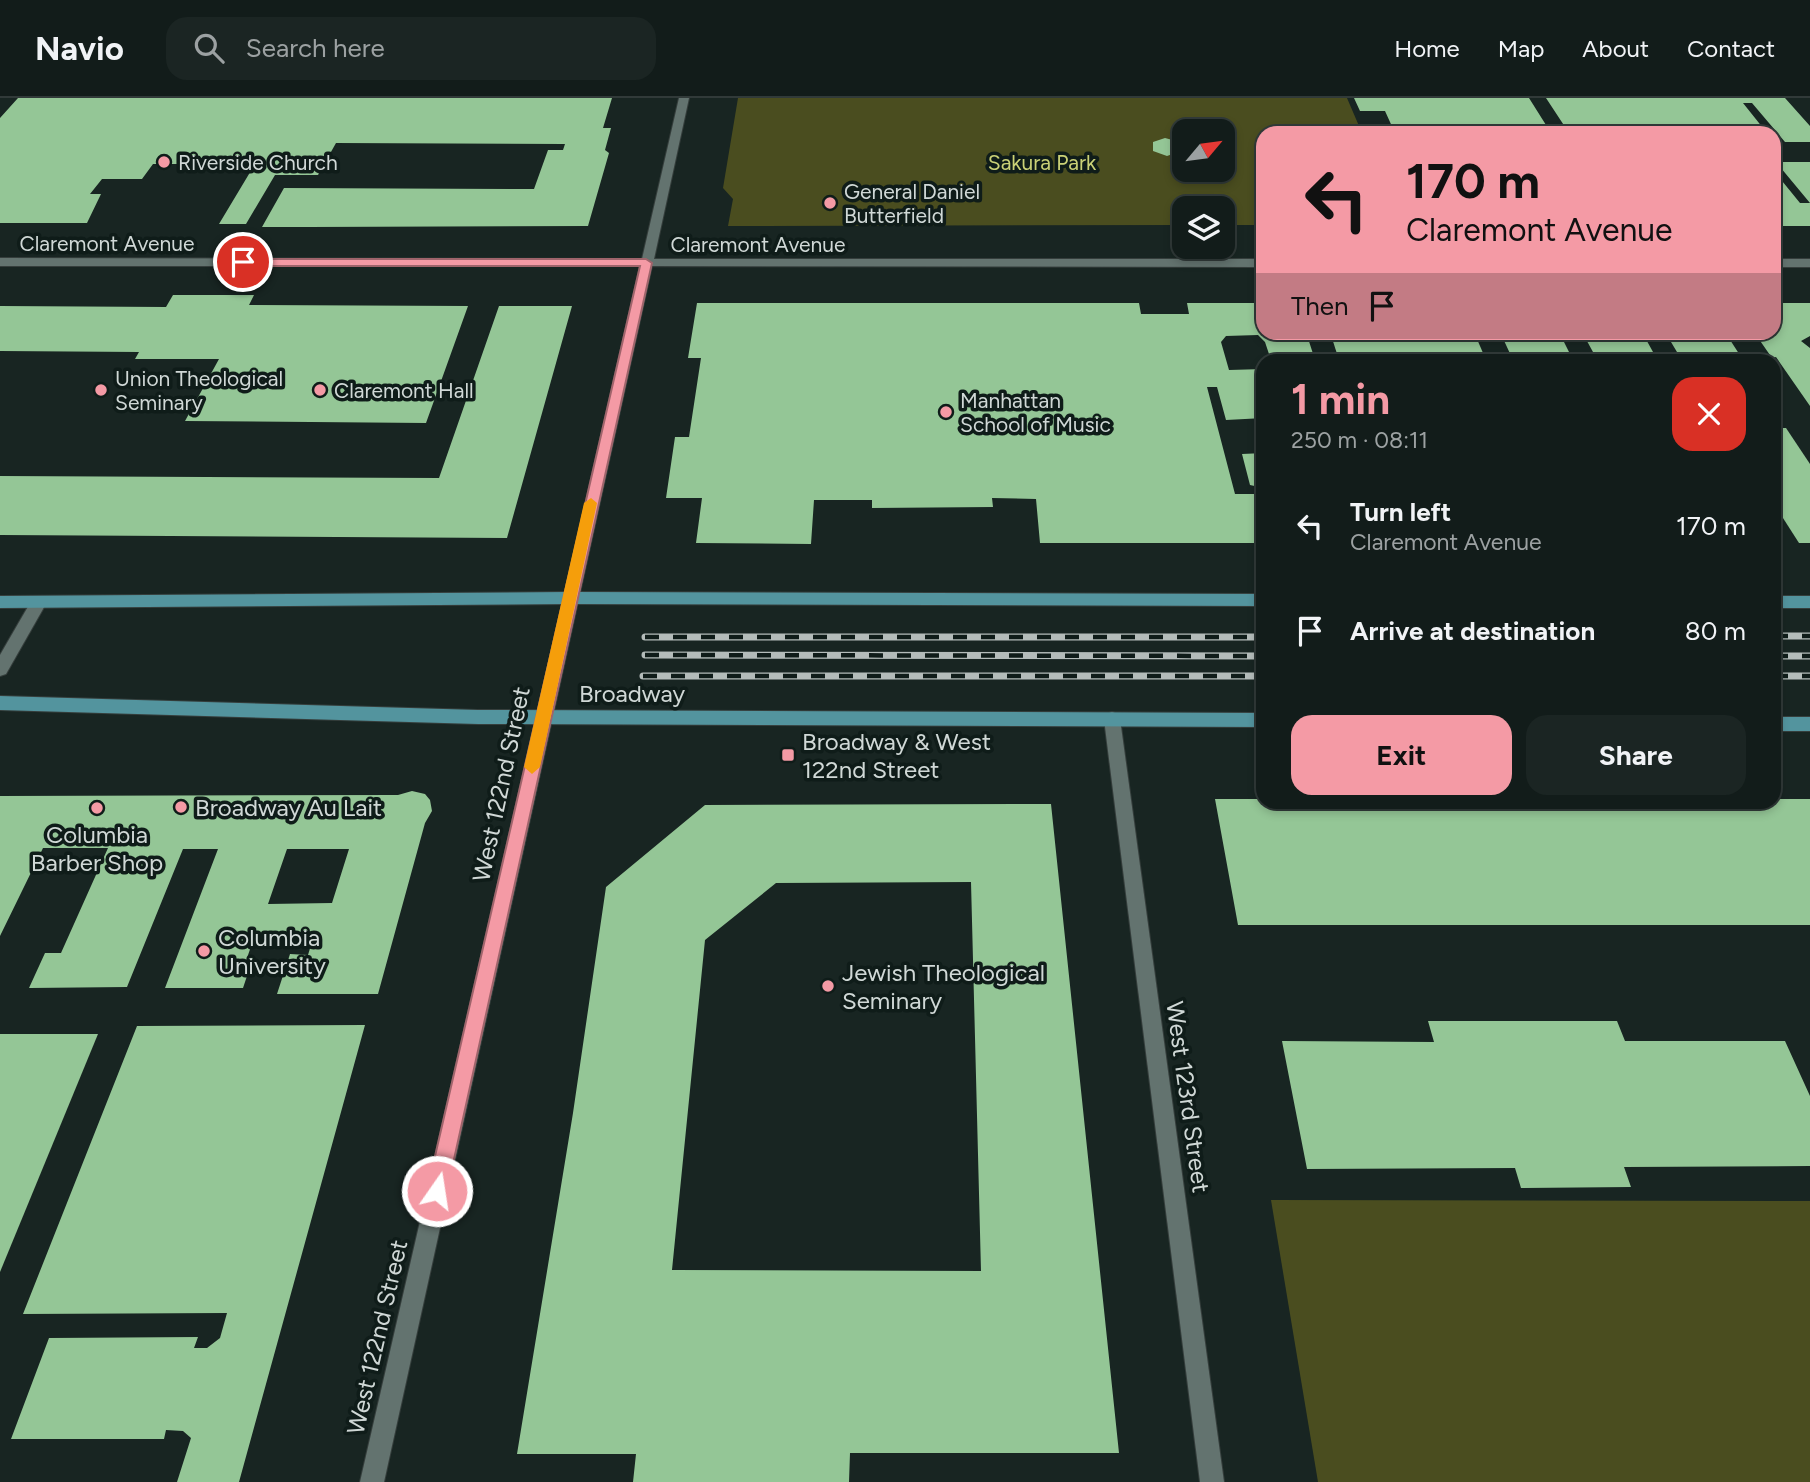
<!DOCTYPE html>
<html lang="en">
<head>
<meta charset="utf-8">
<style>
  body { margin:0; font-family:Figtree,sans-serif; background:#1b2523; color:#f1f3f6; height:100vh; display:flex; flex-direction:column; font-size:26px; white-space:nowrap }
  * { box-sizing:border-box; margin:0 }
  p { font-size:23px; color:#9ca1a2 }
  .icon { flex:none; width:38px; height:38px; fill:none; stroke:currentColor; stroke-width:2; stroke-linecap:round; stroke-linejoin:round }
  .map { position:relative; flex:1; overflow:hidden }
  .drawer { position:absolute; left:1256px; top:256px; width:525px; height:455px; display:flex; flex-direction:column; background:#121c1a; border-radius:21px; box-shadow:0 4px 10px #0003,0 0 0 2px #313a39 }
  .drawer>* { flex:none }
  .hud { position:absolute; left:1256px; top:28px; width:525px; height:214px; border-radius:21px; box-shadow:0 4px 10px #0003,0 0 0 2px #313a39; background:#f49aa5; color:#111; overflow:hidden }
  .needle { width:46px; rotate:61deg }
  .tools { position:absolute; left:1172px; top:21px; display:grid; gap:14px }
  .tools a { display:grid; place-items:center; width:63px; height:63px; border-radius:14px; background:#121c1a; box-shadow:0 4px 10px #0003,0 0 0 2px #313a39; font-size:35px }
  .pin { position:absolute; display:grid; place-items:center; width:60px; height:60px; color:#fff; margin:-30px; border:4px solid #fff; border-radius:50%; box-shadow:0 2px 7px #0007 }
  .me { position:absolute; width:77px; margin:-38px; rotate:13deg; stroke-linejoin:round; filter:drop-shadow(0 0 5px #0008) }
  .turn { display:flex; align-items:center; gap:24px; height:147px; padding:0 35px; font-size:32px }
  .turn .icon { width:91px; height:91px; stroke-width:2.5 }
  .turn b { display:block; font-size:49px; line-height:60px }
  .then { display:flex; align-items:center; height:66px; padding:0 35px; background:#0003; gap:14px; font-size:26px }
  .round { display:grid; place-items:center; flex:none; width:74px; height:74px; border-radius:21px; background:#1b2523 }
  .summary { display:flex; align-items:center; justify-content:space-between; height:119px; padding:0 35px }
  h1 { font-size:42px; font-weight:700; line-height:52px; color:#f49aa5 }
  .button { display:flex; gap:14px; margin-top:auto; padding:14px 35px }
  .button a { flex:1; height:80px; border-radius:21px; background:#f49aa5; color:#111; font-size:28px; font-weight:700; line-height:80px; text-align:center }
  .button a+a { background:#1b2523; color:#f1f3f6 }
  ul { padding:0; list-style:none }
  li { display:flex; align-items:center; gap:21px; height:105px; padding:0 35px }
  li div { flex:1 }
  li b { display:block; font-size:26px }
  li em { font-style:normal }
  header { display:flex; align-items:center; gap:42px; box-sizing:border-box; height:98px; padding:0 35px; background:#121c1a; border-bottom:2px solid #313a39 }
  header strong { font-size:33px }
  nav { display:flex; gap:38px; margin-inline-start:auto; font-size:24px }
  .search { width:490px; height:63px; background:#1b2523; display:flex; align-items:center; gap:18px; box-sizing:border-box; padding:0 24px; border-radius:21px; color:#9ca1a2; font-size:26px }
  .map>svg:first-child { display:block }
  .green { fill:#4a4d1f; fill-rule:evenodd }
  .building { fill:#94c696; fill-rule:evenodd }
  .lines { fill:none; stroke-linecap:round; stroke-linejoin:round }
  .minor-casing { stroke:#353e3c; stroke-width:2 }
  .primary-casing { stroke:#353e3c; stroke-width:2 }
  .minor { fill:#63736f; fill-rule:evenodd }
  .primary { fill:#53949e; fill-rule:evenodd }
  .rail-casing { stroke:#b4bcba; stroke-width:7 }
  .rail { stroke:#0f1c19; stroke-width:4.5; stroke-dasharray:14; stroke-linecap:butt }
  .route { fill:#f49aa5; stroke:#9f646b; stroke-width:2 }
  .slow { fill:#f59e0b }
  .poi-dot { fill:#f49aa5; stroke:#0f1c19; stroke-width:2.5 }
  .labels { text-anchor:middle; dominant-baseline:central; stroke-width:7; stroke-linejoin:round; paint-order:stroke }
  .far-poi-label { font-size:21px; fill:#d0d8d6; stroke:#0f1c19; text-anchor:start }
  .far-park-label { font-size:21px; fill:#cad176; stroke:#0f1c19 }
  .far-street-label { font-size:21px; fill:#d0d8d6; stroke:#0f1c19 }
  .street-label { font-size:24px; fill:#d0d8d6; stroke:#0f1c19 }
  .poi-label { font-size:24px; fill:#d0d8d6; stroke:#0f1c19; text-anchor:start }
</style>
</head>
<body>
<header>
<strong>Navio</strong>
<div class="search"><svg class="icon" aria-label="search" viewBox="0 0 24 24"><circle cx="10" cy="10" r="6"/><path d="M15 15l6 6"/></svg>Search here</div>
<nav><a>Home</a><a>Map</a><a>About</a><a>Contact</a></nav>
</header>
<div class="map">
<svg width="1810" height="1384" viewBox="0 0 1810 1384">
  <rect width="100%" height="100%" fill="#182522"/>
  <g class="green">
    <path d="M 738,0 L 1347,0 L 1362,35 L 1264,35 L 1263,127 L 1223,127 L 1223,110 L 1185,110 L 1185,127 L 728,128 L 733,101 L 723,90 ZM 1185,33 L 1223,33 L 1223,72 L 1185,72 Z"/>
    <path d="M 1271,1102 L 1810,1103 L 1810,1384 L 1318,1384 Z"/>
  </g>
  <g class="building">
    <path d="M 18,0 L 612,0 L 603,30 L 611,30 L 605,52 L 609,55 L 588,128 L 307,129 L 262,129 L 284,90 L 534,91 L 548,52 L 563,52 L 565,46 L 336,45 L 318,77 L 275,77 L 246,126 L 219,126 L 255,66 L 153,66 L 142,81 L 102,81 L 90,96 L 101,96 L 87,125 L 0,125 L 0,20 Z"/>
    <path d="M 1354,0 L 1529,0 L 1546,27 L 1557,27 L 1562,35 L 1395,35 L 1385,13 L 1360,13 Z"/>
    <path d="M 1546,0 L 1785,0 L 1810,28 L 1810,44 L 1785,44 L 1752,5 L 1743,5 L 1767,35 L 1569,35 Z"/>
    <path d="M 1165,40 L 1180,44 L 1184,52 L 1167,58 L 1153,53 L 1153,44 Z"/>
    <path d="M 1776,64 L 1810,64 L 1810,128 L 1774,128 L 1774,73 L 1800,105 L 1810,105 Z"/>
    <path d="M 173,197 L 254,197 L 249,207 L 468,208 L 426,325 L 185,323 L 219,261 L 135,261 L 139,254 L 0,253 L 0,208 L 166,209 Z"/>
    <path d="M 697,205 L 1139,205 L 1141,216 L 1189,216 L 1187,205 L 1264,205 L 1264,234 L 1306,234 L 1315,262 L 1271,262 L 1265,244 L 1258,237 L 1226,238 L 1221,244 L 1229,272 L 1264,271 L 1264,320 L 1226,322 L 1217,289 L 1207,289 L 1235,396 L 1261,396 L 1259,389 L 1250,387 L 1242,356 L 1264,355 L 1264,445 L 1040,445 L 1036,401 L 992,400 L 993,409 L 872,410 L 872,402 L 814,402 L 811,446 L 696,445 L 702,400 L 666,400 L 675,339 L 689,339 L 701,260 L 688,260 Z"/>
    <path d="M 1774,205 L 1810,205 L 1810,238 L 1801,243 L 1810,250 L 1810,308 L 1776,259 L 1772,260 L 1754,234 L 1774,234 Z"/>
    <path d="M 499,208 L 572,208 L 507,440 L 0,437 L 0,378 L 439,380 Z"/>
    <path d="M 1330,234 L 1474,234 L 1486,262 L 1339,262 Z"/>
    <path d="M 1500,234 L 1559,234 L 1569,254 L 1593,254 L 1582,234 L 1642,234 L 1653,254 L 1677,254 L 1665,234 L 1725,234 L 1743,262 L 1513,262 Z"/>
    <path d="M 1774,330 L 1786,330 L 1810,366 L 1810,445 L 1799,445 L 1774,406 Z"/>
    <path d="M 412,693 L 425,696 L 430,702 L 432,713 L 425,725 L 378,896 L 277,896 L 290,856 L 308,857 L 314,837 L 255,837 L 247,860 L 253,860 L 243,890 L 165,890 L 218,751 L 183,751 L 127,889 L 29,890 L 45,855 L 61,855 L 108,750 L 43,750 L 0,838 L 0,698 L 398,697 ZM 287,751 L 349,751 L 332,805 L 268,806 Z"/>
    <path d="M 1215,701 L 1264,701 L 1264,704 L 1774,704 L 1774,701 L 1810,701 L 1810,827 L 1238,827 Z"/>
    <path d="M 1051,706 L 1119,1355 L 850,1355 L 849,1384 L 633,1384 L 636,1356 L 517,1356 L 573,1015 L 606,789 L 705,707 ZM 971,784 L 981,1173 L 672,1172 L 705,842 L 776,785 Z"/>
    <path d="M 1428,923 L 1617,923 L 1625,943 L 1785,943 L 1810,998 L 1810,1068 L 1624,1069 L 1631,1089 L 1521,1090 L 1515,1070 L 1307,1071 L 1282,943 L 1434,944 Z"/>
    <path d="M 365,927 L 239,1384 L 177,1384 L 191,1340 L 183,1333 L 166,1332 L 164,1341 L 11,1341 L 49,1240 L 198,1239 L 194,1250 L 207,1250 L 220,1240 L 227,1215 L 23,1216 L 137,928 Z"/>
    <path d="M 0,936 L 98,936 L 0,1174 Z"/>
  </g>
  <g class="lines">
    <defs>
      <g id="minor">
        <path d="M 679,0 L 689,0 L 654,161 L 1264,161 L 1264,169 L 652,168 L 384,1384 L 360,1384 L 640,168 L 0,168 L 0,160 L 642,161 Z"/>
        <rect x="1774" y="161" width="36" height="8"/>
        <path d="M 39,498 L 47,504 L 6,576 L 0,578 L 0,557 L 33,500 Z"/>
        <path d="M 1112,614 L 1118,616 L 1120,621 L 1224,1384 L 1200,1384 L 1104,621 L 1106,616 Z"/>
      </g>
      <g id="primary">
        <path d="M 569,494 L 1264,496 L 1264,508 L 569,506 L 0,510 L 0,498 Z"/>
        <rect x="1774" y="498" width="36" height="12"/>
        <path d="M 0,598 L 478,612 L 1264,615 L 1264,629 L 478,626 L 0,612 Z"/>
        <rect x="1774" y="619" width="36" height="14"/>
      </g>
    </defs>
    <use href="#minor" class="minor-casing"/>
    <use href="#primary" class="primary-casing"/>
    <use href="#minor" class="minor"/>
    <use href="#primary" class="primary"/>
    <defs>
      <g id="rail">
        <path d="M 1774,538 L 1810,538"/>
        <path d="M 645,539 L 1264,539"/>
        <path d="M 645,557 L 1264,558"/>
        <path d="M 1774,558 L 1810,558"/>
        <path d="M 643,578 L 1264,578"/>
        <path d="M 1774,578 L 1810,578"/>
      </g>
    </defs>
    <use href="#rail" class="rail-casing"/>
    <use href="#rail" class="rail"/>
  </g>
  <path class="route" d="M 646,161 L 652,165 L 447,1093 L 444,1100 L 437,1103 L 430,1100 L 427,1093 L 640,168 L 243,168 L 238,164 L 243,161 Z"/>
  <path class="slow" d="M 591,400 L 597,405 L 540,669 L 532,676 L 524,669 L 584,405 Z"/>
  <g class="poi-dot">
    <circle cx="164" cy="64" r="7"/>
    <circle cx="830" cy="105" r="7"/>
    <circle cx="101" cy="292" r="7"/>
    <circle cx="320" cy="292" r="7"/>
    <circle cx="946" cy="314" r="7"/>
    <rect x="781" y="650" width="14" height="14" rx="3.5"/>
    <circle cx="181" cy="709" r="7"/>
    <circle cx="97" cy="710" r="7"/>
    <circle cx="204" cy="853" r="7"/>
    <circle cx="828" cy="888" r="7"/>
  </g>
  <g class="labels">
    <g class="far-poi-label">
      <text x="178" y="64">Riverside Church</text>
      <text x="844" y="93">General Daniel<tspan x="844" dy="24">Butterfield</tspan></text>
      <text x="115" y="280">Union Theological<tspan x="115" dy="24">Seminary</tspan></text>
      <text x="334" y="292">Claremont Hall</text>
      <text x="960" y="302">Manhattan<tspan x="960" dy="24">School of Music</tspan></text>
    </g>
    <g class="far-park-label">
      <text x="1042" y="64">Sakura Park</text>
    </g>
    <g class="far-street-label">
      <text x="107" y="145">Claremont Avenue</text>
      <text x="758" y="146">Claremont Avenue</text>
    </g>
    <g class="street-label">
      <text x="632" y="595">Broadway</text>
      <text transform="translate(501 686) rotate(-78)">West 122nd Street</text>
      <text transform="translate(1188 999) rotate(82)">West 123rd Street</text>
      <text transform="translate(377 1239) rotate(-77)">West 122nd Street</text>
    </g>
    <g class="poi-label">
      <text x="802" y="643">Broadway &amp; West<tspan x="802" dy="28">122nd Street</tspan></text>
      <text x="195" y="709">Broadway Au Lait</text>
      <text x="97" y="736" text-anchor="middle">Columbia<tspan x="97" dy="28">Barber Shop</tspan></text>
      <text x="218" y="839">Columbia<tspan x="218" dy="28">University</tspan></text>
      <text x="842" y="874">Jewish Theological<tspan x="842" dy="28">Seminary</tspan></text>
    </g>
  </g>
</svg>
<div class="tools">
<a><svg class="needle" viewBox="-14 -14 28 28"><path d="M0-13l5 13h-10z" fill="#e53935"/><path d="M0 13l5-13h-10z" fill="#9ca1a2"/></svg></a>
<a><svg class="icon" aria-label="layers" viewBox="0 0 24 24"><path d="M12 4l9 5-9 5-9-5zM3 14l9 5 9-5"/></svg></a>
</div>
<div class="pin" style="left:243px;top:164px;background:#d93025"><svg class="icon" aria-label="arrive" viewBox="0 0 24 24"><path d="M6 21V4h12l-3 4 3 4H6"/></svg></div>
<svg class="me" style="left:437px;top:1093px" viewBox="-20 -20 40 40"><circle r="17" fill="#f49aa5" stroke="#fff" stroke-width="3"/><path d="M0-11L8 9 0 5-8 9z" fill="#fff"/></svg>
<div class="hud">
<div class="turn"><svg class="icon" aria-label="left" viewBox="0 0 24 24"><path d="M17 20v-9H6M10 6l-5 5 5 5"/></svg><div><b>170 m</b>Claremont Avenue</div></div>
<div class="then">Then<svg class="icon" aria-label="arrive" viewBox="0 0 24 24"><path d="M6 21V4h12l-3 4 3 4H6"/></svg></div>
</div>
<section class="drawer">
<div class="summary"><div><h1>1 min</h1><p>250 m · 08:11</p></div><a class="round" style="background:#d93025;color:#fff"><svg class="icon" aria-label="close" viewBox="0 0 24 24"><path d="M6 6l12 12M18 6L6 18"/></svg></a></div>
<ul>
<li><svg class="icon" aria-label="left" viewBox="0 0 24 24"><path d="M17 20v-9H6M10 6l-5 5 5 5"/></svg><div><b>Turn left</b><p>Claremont Avenue</p></div><em>170 m</em></li>
<li><svg class="icon" aria-label="arrive" viewBox="0 0 24 24"><path d="M6 21V4h12l-3 4 3 4H6"/></svg><div><b>Arrive at destination</b></div><em>80 m</em></li>
</ul>
<div class="button"><a>Exit</a><a>Share</a></div>
</section>
</div>
</body>
</html>
